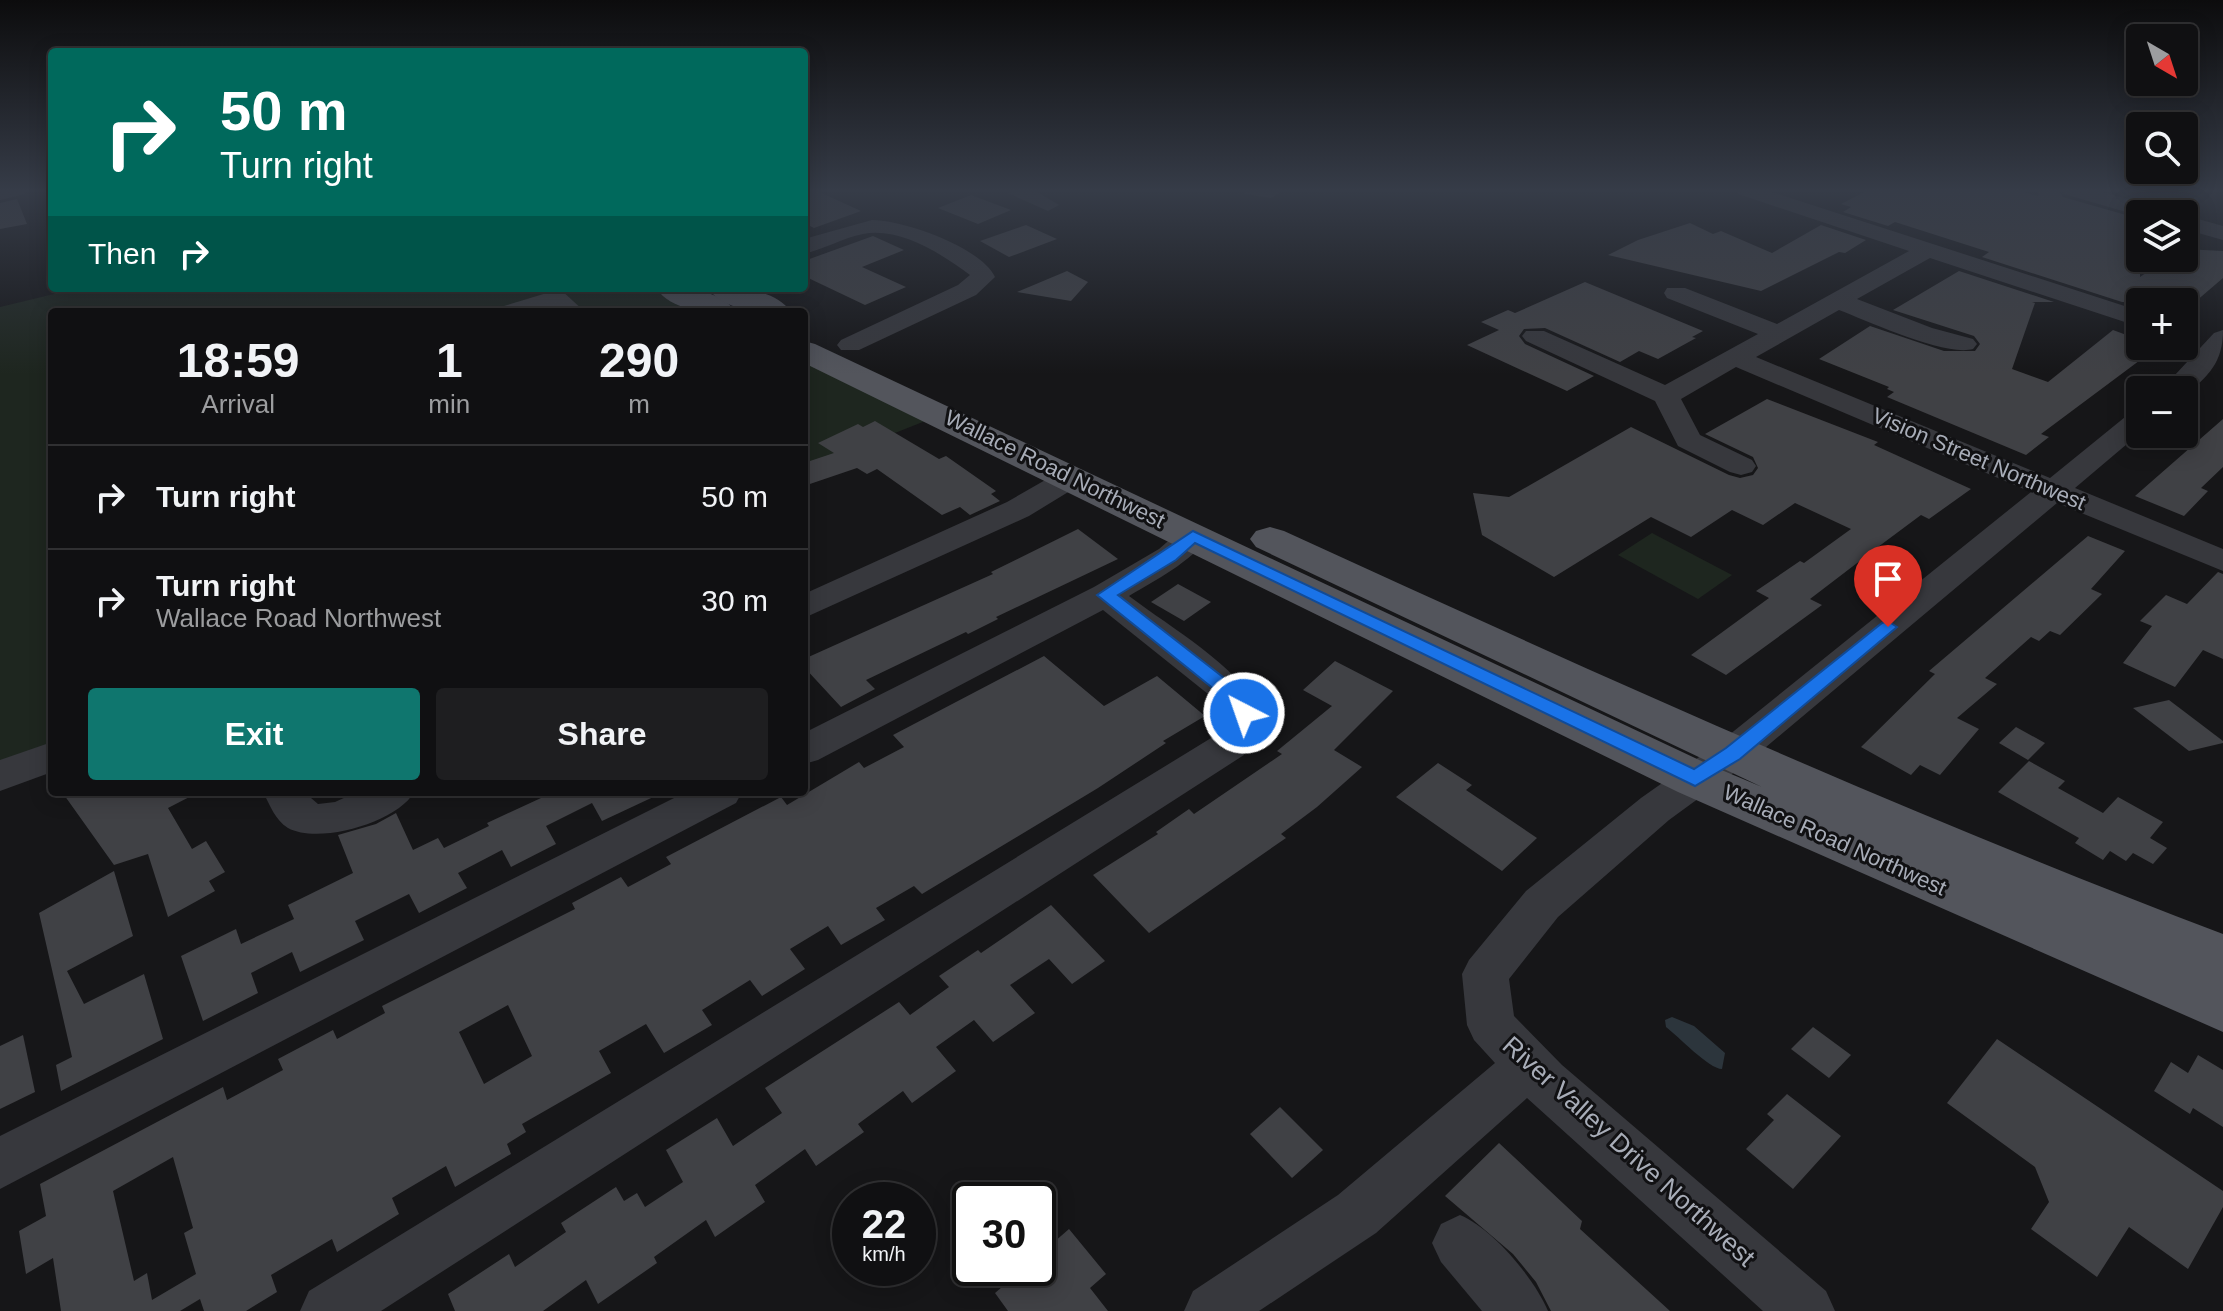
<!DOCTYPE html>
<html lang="en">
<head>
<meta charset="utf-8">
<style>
  body { margin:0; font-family:Arial,sans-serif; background:#1e1e20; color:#f1f3f6; height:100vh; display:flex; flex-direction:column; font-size:30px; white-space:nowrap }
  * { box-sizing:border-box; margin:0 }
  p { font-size:26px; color:#9c9d9f }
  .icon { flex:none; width:44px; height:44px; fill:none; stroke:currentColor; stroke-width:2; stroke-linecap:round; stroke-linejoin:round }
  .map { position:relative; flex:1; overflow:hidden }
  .details { position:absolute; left:48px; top:308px; width:760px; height:488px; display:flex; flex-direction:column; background:#101012; border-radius:8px; box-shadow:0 4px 20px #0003,0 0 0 2px #303032 }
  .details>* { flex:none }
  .guide { position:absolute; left:48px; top:48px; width:760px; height:244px; border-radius:8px; box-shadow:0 4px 20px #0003,0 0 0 2px #303032; background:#00695c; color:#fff; overflow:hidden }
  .needle { width:52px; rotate:141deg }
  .buttons { position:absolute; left:2126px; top:24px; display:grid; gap:16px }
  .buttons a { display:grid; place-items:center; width:72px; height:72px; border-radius:8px; background:#101012; box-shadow:0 4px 20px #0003,0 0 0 2px #303032; font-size:40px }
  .speed { position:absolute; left:832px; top:1182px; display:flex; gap:16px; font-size:40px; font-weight:700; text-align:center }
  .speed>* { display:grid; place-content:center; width:104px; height:104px; border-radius:50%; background:#101012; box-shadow:0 4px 20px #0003,0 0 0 2px #303032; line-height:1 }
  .speed small { font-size:20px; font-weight:400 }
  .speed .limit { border:4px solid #111; border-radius:12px; background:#fff; color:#111 }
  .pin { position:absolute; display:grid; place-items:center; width:68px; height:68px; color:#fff; margin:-82px -34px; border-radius:50% 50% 50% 0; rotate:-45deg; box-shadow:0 0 8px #0007 }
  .pin .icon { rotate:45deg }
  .me { position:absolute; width:88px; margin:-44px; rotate:319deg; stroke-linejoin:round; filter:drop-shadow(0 0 6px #0008) }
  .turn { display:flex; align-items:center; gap:28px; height:168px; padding:0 40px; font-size:36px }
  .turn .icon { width:104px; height:104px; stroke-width:2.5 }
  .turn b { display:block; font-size:56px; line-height:68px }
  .then { display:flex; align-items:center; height:76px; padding:0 40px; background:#0003; gap:16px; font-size:30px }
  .eta { display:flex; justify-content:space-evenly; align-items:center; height:136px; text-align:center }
  .eta b { font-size:48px; font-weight:800; line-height:56px }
  .cta { display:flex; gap:16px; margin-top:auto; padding:16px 40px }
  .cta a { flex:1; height:92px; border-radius:8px; background:#0f766e; color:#fff; font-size:32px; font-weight:800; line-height:92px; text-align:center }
  .cta a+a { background:#1e1e20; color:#f1f3f6 }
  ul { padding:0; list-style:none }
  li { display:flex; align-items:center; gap:24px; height:104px; padding:0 40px; border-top:2px solid #303032 }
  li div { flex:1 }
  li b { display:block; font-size:30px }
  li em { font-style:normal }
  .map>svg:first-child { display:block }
  .green { fill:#1e261f }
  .water { fill:#2c353c }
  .building { fill:#404145; fill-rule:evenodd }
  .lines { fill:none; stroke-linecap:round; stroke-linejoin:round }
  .minor { fill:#37383d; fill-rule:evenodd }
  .major { fill:#53555c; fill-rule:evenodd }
  .route { fill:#1a73e8; stroke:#114b97; stroke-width:2 }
  .labels { text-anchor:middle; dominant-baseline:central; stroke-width:6; stroke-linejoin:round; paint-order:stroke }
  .street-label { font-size:22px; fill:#a8adb8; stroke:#111113 }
  .near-street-label { font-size:26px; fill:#a8adb8; stroke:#111113 }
</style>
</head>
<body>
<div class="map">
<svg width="2223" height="1311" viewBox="0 0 2223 1311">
  <rect width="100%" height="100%" fill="#161618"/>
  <g class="green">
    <path d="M 79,288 L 670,288 L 722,312 L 52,312 L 52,768 L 0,789 L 0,307 Z"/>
    <path d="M 804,349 L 948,412 L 804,469 Z"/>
    <path d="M 1652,533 L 1732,575 L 1698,599 L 1618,555 Z"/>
  </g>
  <path class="water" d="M 1672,1017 L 1694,1026 L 1725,1053 L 1722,1069 C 1709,1069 1678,1036 1666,1027 L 1665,1020 Z"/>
  <g class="building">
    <path d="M 804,190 L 815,190 L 861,211 L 814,228 L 804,223 Z"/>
    <path d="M 1868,190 L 2016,190 L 2038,196 L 2039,190 L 2058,190 L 2063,197 L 2140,219 L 2140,277 L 2168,258 L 2184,258 L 2184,249 L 2223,251 L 2223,278 L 2195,302 L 2122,302 L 1982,257 L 1989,252 L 1895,222 L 1888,226 L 1843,212 L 1851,207 L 1841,204 Z"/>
    <path d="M 971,195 L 1011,210 L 978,224 L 938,208 Z"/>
    <path d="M 17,199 L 27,224 L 0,229 L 0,203 Z"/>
    <path d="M 1690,223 L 1713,234 L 1721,231 L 1772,253 L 1821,225 L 1866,240 L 1845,253 L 1839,252 L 1761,291 L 1608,255 L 1638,240 Z"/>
    <path d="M 1026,225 L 1057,239 L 1009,257 L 980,241 Z"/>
    <path d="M 873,236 L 904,250 L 862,267 L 906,287 L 865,305 L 804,276 L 804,261 Z"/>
    <path d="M 1067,271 L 1088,282 L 1071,301 L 1017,292 Z"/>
    <path d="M 1959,271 L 2054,302 L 2032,302 L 2035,303 L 2012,369 L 2048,382 L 2113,330 L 2140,340 L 2140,346 L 2159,346 L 2041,434 L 2049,437 L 2026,455 L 1887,397 L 1894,392 L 1887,389 L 1889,387 L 1819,359 L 1870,326 L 1944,351 L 1975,351 L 1980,344 L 1974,336 L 1893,310 Z"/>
    <path d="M 1585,282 L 1703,331 L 1692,337 L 1696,338 L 1658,359 L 1639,351 L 1620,362 L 1545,328 L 1524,329 L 1519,336 L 1525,344 L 1594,376 L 1567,391 L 1467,345 L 1499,330 L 1481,322 L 1508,310 L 1515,313 Z"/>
    <path d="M 560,289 L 585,312 L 504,312 L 504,306 Z"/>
    <path d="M 1767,399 L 1878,442 L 1874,445 L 1971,489 L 1929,519 L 1921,515 L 1882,544 L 1810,599 L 1822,605 L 1726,675 L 1691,655 L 1769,598 L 1756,591 L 1800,561 L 1804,563 L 1851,529 L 1795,503 L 1763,525 L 1732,510 L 1691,537 L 1651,517 L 1554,577 L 1482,535 L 1473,493 L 1509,497 L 1631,427 L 1729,475 L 1740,478 L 1753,475 L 1758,468 L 1753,457 L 1705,434 Z"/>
    <path d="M 2223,419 L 2223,467 L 2201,488 L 2208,491 L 2184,516 L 2135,496 Z"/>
    <path d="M 875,421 L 939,459 L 946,456 L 996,491 L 991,494 L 1000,501 L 970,515 L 960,507 L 942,515 L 877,469 L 867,474 L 857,468 L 804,486 L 804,463 L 834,453 L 818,443 L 858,424 L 863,427 Z"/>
    <path d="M 1078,529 L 1118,559 L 996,617 L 998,619 L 968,634 L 966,632 L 866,680 L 875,689 L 841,707 L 804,667 L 804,659 L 993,574 L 991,572 Z"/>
    <path d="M 2088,536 L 2125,551 L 2091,589 L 2102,594 L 2060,635 L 2050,631 L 2039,641 L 2031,637 L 1985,678 L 1997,684 L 1957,718 L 1979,729 L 1940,775 L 1920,765 L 1911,775 L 1861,747 L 1935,674 L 1929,671 Z"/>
    <path d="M 2218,572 L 2223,574 L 2223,659 L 2203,650 L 2175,687 L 2123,663 L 2152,626 L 2140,621 L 2166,595 L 2187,604 Z"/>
    <path d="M 1178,584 L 1211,602 L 1184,621 L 1151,602 Z"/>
    <path d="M 1044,656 L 1104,706 L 1157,676 L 1205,716 L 1163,741 L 1166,743 L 1098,788 L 922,894 L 914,886 L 876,908 L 885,920 L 841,945 L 828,926 L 790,949 L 805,969 L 762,996 L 750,980 L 702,1010 L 712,1025 L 664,1053 L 646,1024 L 599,1051 L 611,1073 L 522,1124 L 526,1132 L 507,1144 L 511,1154 L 455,1187 L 446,1166 L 392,1198 L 399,1214 L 337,1252 L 332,1239 L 271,1275 L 277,1292 L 246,1311 L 204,1311 L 200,1299 L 180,1311 L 61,1311 L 53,1258 L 26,1274 L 19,1231 L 46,1216 L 40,1184 L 223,1087 L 227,1100 L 283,1070 L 278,1059 L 333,1030 L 337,1039 L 385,1013 L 382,1006 L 575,909 L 572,903 L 621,877 L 628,887 L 671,864 L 666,857 L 781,797 L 787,805 L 859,762 L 864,768 L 904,747 L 893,735 ZM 508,1005 L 532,1056 L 484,1084 L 459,1032 ZM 173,1157 L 193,1228 L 184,1233 L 196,1274 L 152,1300 L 147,1273 L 134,1281 L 113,1191 Z"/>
    <path d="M 1335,661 L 1393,691 L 1334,750 L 1362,767 L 1317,807 L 1281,834 L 1286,838 L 1149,933 L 1093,875 L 1158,834 L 1156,832 L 1189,809 L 1194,814 L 1282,754 L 1277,751 L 1332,706 L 1303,690 Z"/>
    <path d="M 2169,700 L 2223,741 L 2223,743 L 2189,751 L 2133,708 Z"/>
    <path d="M 2016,727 L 2045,743 L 2028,760 L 1999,743 Z"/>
    <path d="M 2029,761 L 2065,781 L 2058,788 L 2103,813 L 2118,797 L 2163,822 L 2150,838 L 2167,848 L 2153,864 L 2133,853 L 2126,861 L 2110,851 L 2103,860 L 2075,843 L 2079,838 L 1998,792 Z"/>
    <path d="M 1438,763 L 1472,785 L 1466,790 L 1537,838 L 1502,871 L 1396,797 Z"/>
    <path d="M 62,792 L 199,792 L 168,808 L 192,849 L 206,841 L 225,872 L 209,881 L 215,891 L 168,917 L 148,854 L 114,865 Z"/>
    <path d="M 554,792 L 664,792 L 602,821 L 592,803 L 546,826 L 556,844 L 511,867 L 502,850 L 458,873 L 467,888 L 419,913 L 409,894 L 355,921 L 364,940 L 300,972 L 292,952 L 251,973 L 258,993 L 203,1021 L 181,956 L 236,929 L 241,944 L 294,919 L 288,905 L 353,873 L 338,835 L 376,824 L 396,813 L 413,850 L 438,838 L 444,848 L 489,826 L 487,823 Z"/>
    <path d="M 114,871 L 133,936 L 67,971 L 84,1004 L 144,974 L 163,1039 L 61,1091 L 56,1065 L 72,1057 L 39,913 Z"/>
    <path d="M 1051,905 L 1105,961 L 1072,984 L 1049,959 L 1010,985 L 1035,1013 L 993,1042 L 974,1020 L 936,1047 L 956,1071 L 912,1103 L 903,1091 L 858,1124 L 864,1132 L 816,1166 L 805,1149 L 755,1185 L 765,1202 L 715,1237 L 706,1220 L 654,1257 L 657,1263 L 598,1304 L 586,1280 L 543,1311 L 455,1311 L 448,1294 L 509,1254 L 515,1267 L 566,1232 L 561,1223 L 616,1187 L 624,1201 L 637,1193 L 645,1207 L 683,1182 L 666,1150 L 717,1118 L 733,1146 L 782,1113 L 765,1088 L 899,1002 L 910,1015 L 949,987 L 939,976 L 978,950 L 981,953 Z"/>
    <path d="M 1813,1027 L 1851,1055 L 1829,1078 L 1791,1049 Z"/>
    <path d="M 23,1035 L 35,1092 L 0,1109 L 0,1046 Z"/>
    <path d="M 1997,1039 L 2223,1191 L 2223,1207 L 2188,1269 L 2129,1227 L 2097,1277 L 2031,1229 L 2049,1202 L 2035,1167 L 1947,1103 Z"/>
    <path d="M 2198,1055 L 2223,1070 L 2223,1127 L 2193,1108 L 2190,1114 L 2154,1091 L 2171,1062 L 2188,1073 Z"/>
    <path d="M 1787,1094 L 1841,1136 L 1793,1189 L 1746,1149 L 1774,1120 L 1767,1114 Z"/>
    <path d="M 1280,1107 L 1323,1150 L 1292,1178 L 1250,1134 Z"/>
    <path d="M 1499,1143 L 1582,1221 L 1580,1229 L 1670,1311 L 1551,1311 L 1536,1282 L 1513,1254 L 1445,1196 Z"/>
    <path d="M 1069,1229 L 1106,1274 L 1090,1288 L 1108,1311 L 1008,1311 L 995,1293 L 1024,1268 L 1038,1268 L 1038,1256 Z"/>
  </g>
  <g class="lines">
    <g class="minor">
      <path d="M 0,190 L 28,190 L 25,194 L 0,200 Z"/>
      <path d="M 1007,190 L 1034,190 L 1059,205 L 1048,211 L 1010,194 Z"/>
      <path d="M 1242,190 L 1280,190 L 1281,192 L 1271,198 L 1245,194 Z"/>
      <path d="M 1735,190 L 1766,190 L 2140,311 L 2140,327 L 1930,258 L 1857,299 L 1932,328 L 1973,339 L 1977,344 L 1973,349 C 1945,357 1868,321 1839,310 L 1756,357 L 2050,478 L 2130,413 L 2140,411 L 2140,433 L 2075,488 L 2223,549 L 2223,571 L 2057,503 L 1747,763 L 1669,820 L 1558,917 L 1509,979 L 1514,1016 L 1562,1065 L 1826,1291 L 1835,1311 L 1763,1311 L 1527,1098 L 1376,1233 L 1259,1311 L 1184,1311 L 1193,1291 L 1338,1195 L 1495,1063 L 1474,1040 L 1467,1025 L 1462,974 L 1469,960 L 1526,891 L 1641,798 L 1719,743 L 2031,492 L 1736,367 L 1681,399 L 1700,435 L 1752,460 L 1756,466 L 1752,472 L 1741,475 L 1730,472 L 1678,446 L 1655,401 L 1526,341 L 1522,336 L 1526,331 L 1544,331 L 1665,385 L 1758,334 L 1667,298 L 1664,293 L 1667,288 L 1685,288 L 1777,324 L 1909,251 L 1738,194 Z"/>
      <path d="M 2061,190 L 2095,190 L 2164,209 L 2167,214 L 2140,216 L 2064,194 Z"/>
      <path d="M 2184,215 L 2223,226 L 2223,240 L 2184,229 Z"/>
      <path d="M 872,220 C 903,220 981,247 995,277 L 976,295 L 859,350 L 841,350 L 837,345 L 841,340 L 958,285 L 970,275 C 942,254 900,227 863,234 C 843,238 824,249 804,254 L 804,239 Z"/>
      <path d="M 2223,330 C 2223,362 2209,376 2184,396 L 2184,390 L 2161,390 L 2214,333 Z"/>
      <path d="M 1072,468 L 1083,471 L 1087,477 L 1083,483 L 1029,516 L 804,618 L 804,594 L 1007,502 L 1061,471 Z"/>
      <path d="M 1193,526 L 1204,529 L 1209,536 C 1190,563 1157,579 1129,596 C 1174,630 1234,663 1263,713 L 1260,729 L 1244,755 L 381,1311 L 300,1311 L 309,1291 L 1216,735 L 1225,715 L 1208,694 L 1103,610 L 818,760 L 804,764 L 804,733 L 1094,587 L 1159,549 L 1182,529 Z"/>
      <path d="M 52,742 L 52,772 L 0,791 L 0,760 Z"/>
      <path d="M 263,792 L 304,792 L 318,804 L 335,802 L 357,792 L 414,792 C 398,822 319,845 288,828 C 275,820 270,805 263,792 Z"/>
      <path d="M 686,792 L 742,792 L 736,803 L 0,1189 L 0,1136 Z"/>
      <path d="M 1460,1215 C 1493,1229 1534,1278 1548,1311 L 1482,1311 L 1441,1262 L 1432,1243 L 1441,1224 Z"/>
    </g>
    <g class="major">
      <path d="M 656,288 C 682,288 719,288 736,312 C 710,312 673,313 656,288 Z"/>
      <path d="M 708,288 C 735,288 774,287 791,312 C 765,312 725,313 708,288 Z"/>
      <path d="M 804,341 L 815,344 L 1712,766 L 1762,787 L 1256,547 L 1250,539 L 1256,531 L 1270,527 L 1284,531 C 1594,673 1904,813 2223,934 L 2223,1032 L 1678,792 L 804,363 Z"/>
    </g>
  </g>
  <linearGradient id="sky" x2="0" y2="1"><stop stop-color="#0c0c0d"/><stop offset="0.51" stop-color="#363c48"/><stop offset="1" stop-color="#363c48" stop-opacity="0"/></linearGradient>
  <rect width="2223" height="374" fill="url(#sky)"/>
  <path class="route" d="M 1193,531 L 1694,769 L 1726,748 L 1882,623 L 1888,621 L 1897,627 L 1740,759 L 1695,786 L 1195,543 L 1176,560 L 1118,595 L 1228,681 L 1254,713 L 1251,717 L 1238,717 L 1215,690 L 1097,595 Z"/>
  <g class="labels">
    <g class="street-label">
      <text transform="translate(1979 459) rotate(23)">Vision Street Northwest</text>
      <text transform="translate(1055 469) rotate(26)">Wallace Road Northwest</text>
      <text transform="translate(1835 840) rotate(24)">Wallace Road Northwest</text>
    </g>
    <g class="near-street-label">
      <text transform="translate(1629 1151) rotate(42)">River Valley Drive Northwest</text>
    </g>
  </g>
</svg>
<div class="buttons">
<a><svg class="needle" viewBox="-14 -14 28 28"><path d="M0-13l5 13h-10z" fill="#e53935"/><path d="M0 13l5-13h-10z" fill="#9c9d9f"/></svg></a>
<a><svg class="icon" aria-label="search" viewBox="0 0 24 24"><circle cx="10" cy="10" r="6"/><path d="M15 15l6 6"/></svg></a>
<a><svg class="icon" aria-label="layers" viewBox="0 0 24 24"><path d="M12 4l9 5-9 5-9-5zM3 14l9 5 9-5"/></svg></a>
<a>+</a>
<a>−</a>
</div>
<div class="speed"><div>22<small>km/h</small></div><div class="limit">30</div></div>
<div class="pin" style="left:1888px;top:627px;background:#d93025"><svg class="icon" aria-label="arrive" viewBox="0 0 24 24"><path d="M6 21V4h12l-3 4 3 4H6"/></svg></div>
<svg class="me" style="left:1244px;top:713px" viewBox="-20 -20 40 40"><circle r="17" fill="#1a73e8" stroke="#fff" stroke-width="3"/><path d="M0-11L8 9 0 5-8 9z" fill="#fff"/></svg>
<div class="guide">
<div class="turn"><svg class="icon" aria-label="right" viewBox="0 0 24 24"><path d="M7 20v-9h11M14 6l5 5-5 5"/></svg><div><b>50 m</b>Turn right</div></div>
<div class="then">Then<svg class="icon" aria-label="right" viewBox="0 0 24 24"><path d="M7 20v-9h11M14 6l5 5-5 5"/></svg></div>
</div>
<section class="details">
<div class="eta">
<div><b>18:59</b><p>Arrival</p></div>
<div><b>1</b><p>min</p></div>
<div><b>290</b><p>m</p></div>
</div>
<ul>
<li><svg class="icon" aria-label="right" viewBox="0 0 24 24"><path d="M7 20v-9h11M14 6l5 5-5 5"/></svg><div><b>Turn right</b></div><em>50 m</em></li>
<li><svg class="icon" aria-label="right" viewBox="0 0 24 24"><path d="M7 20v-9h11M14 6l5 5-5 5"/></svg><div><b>Turn right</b><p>Wallace Road Northwest</p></div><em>30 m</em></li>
</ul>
<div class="cta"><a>Exit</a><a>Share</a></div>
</section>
</div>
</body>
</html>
